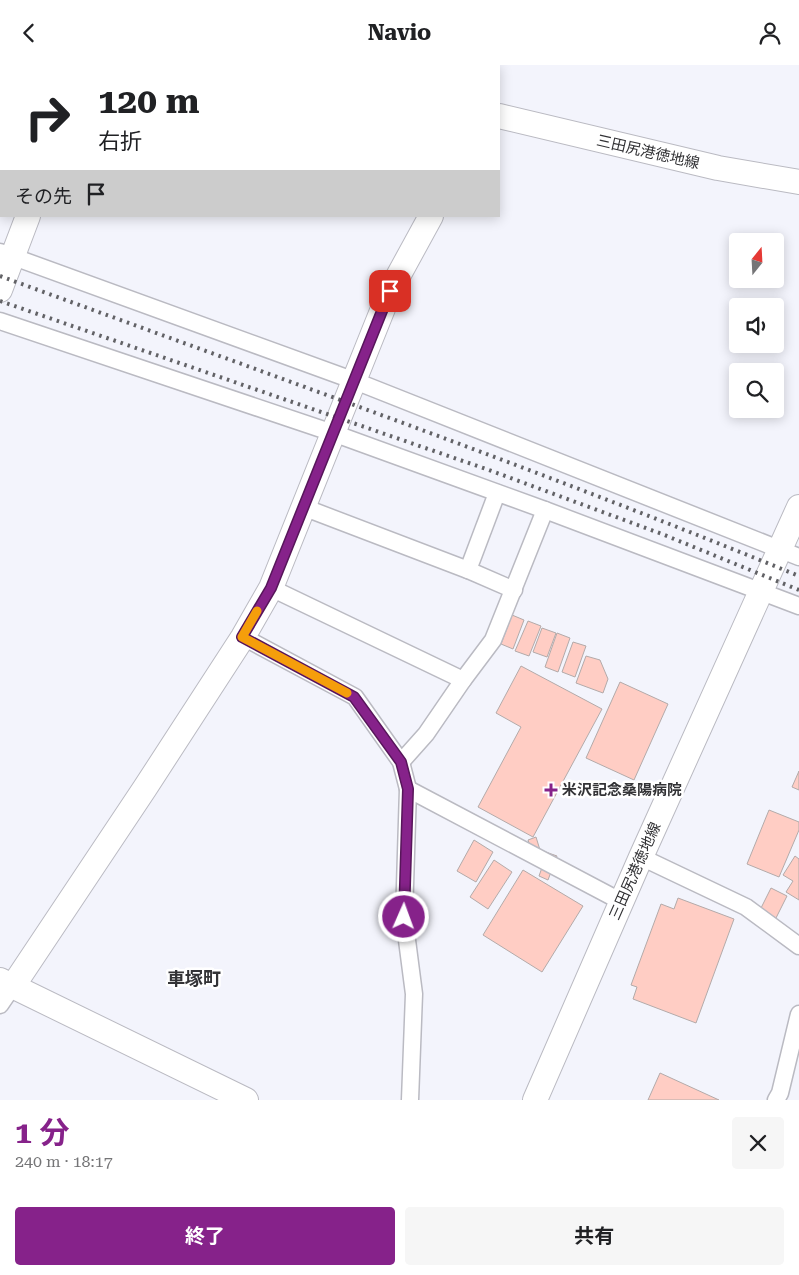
<!DOCTYPE html>
<html lang="ja">
<head>
<meta charset="utf-8">
<style>
  body { margin:0; font-family:"Roboto Serif","Noto Sans JP",serif; background:#f6f6f6; color:#202124; height:100vh; display:flex; flex-direction:column; font-size:19px; white-space:nowrap }
  * { box-sizing:border-box; margin:0 }
  p { font-size:16px; color:#757577 }
  .icon { flex:none; width:28px; height:28px; fill:none; stroke:currentColor; stroke-width:2; stroke-linecap:round; stroke-linejoin:round }
  .map { position:relative; height:1035px; overflow:hidden }
  .side { display:flex; flex-direction:column; background:#fff; flex:1 }
  .side>* { flex:none }
  .top-card { position:absolute; left:0px; top:0px; width:500px; height:152px; box-shadow:0 2px 12px #0003; background:#fff; color:#202124; overflow:hidden }
  .needle { width:32px; rotate:18deg }
  .tools { position:absolute; left:729px; top:168px; display:grid; gap:10px }
  .tools a { display:grid; place-items:center; width:55px; height:55px; border-radius:5px; background:#fff; box-shadow:0 2px 12px #0003; font-size:25px }
  .pin { position:absolute; display:grid; place-items:center; width:42px; height:42px; color:#fff; margin:-21px; border-radius:10px; box-shadow:0 2px 8px #0006 }
  .me { position:absolute; width:55px; margin:-28px; rotate:2deg; stroke-linejoin:round; filter:drop-shadow(0 0 4px #0008) }
  .turn { display:flex; align-items:center; gap:18px; height:105px; padding:0 15px; font-size:22px }
  .turn .icon { width:65px; height:65px; stroke-width:2.5 }
  .turn b { display:block; font-size:35px; line-height:42px }
  .then { display:flex; align-items:center; height:48px; padding:0 15px; background:#0003; gap:10px; font-size:19px }
  .round { display:grid; place-items:center; flex:none; width:52px; height:52px; border-radius:5px; background:#f6f6f6 }
  .head { display:flex; align-items:center; justify-content:space-between; height:85px; padding:0 15px }
  h1 { font-size:30px; font-weight:700; line-height:38px; color:#86228a }
  .cta { display:flex; gap:10px; margin-top:auto; padding:10px 15px }
  .cta a { flex:1; height:58px; border-radius:5px; background:#86228a; color:#fff; font-size:20px; font-weight:700; line-height:58px; text-align:center }
  .cta a+a { background:#f6f6f6; color:#202124 }
  header { display:flex; justify-content:space-between; align-items:center; height:65px; padding:0 15px; background:#fff; font-size:22px; font-weight:700 }
  .map>svg:first-child { display:block }
  .building { fill:#ffcdc4; stroke:#b3aaa9 }
  .lines { fill:none; stroke-linecap:round; stroke-linejoin:round }
  .street-casing { stroke:#babac2; stroke-width:19 }
  .secondary-casing { stroke:#babac2; stroke-width:26 }
  .street { stroke:#fff; stroke-width:16 }
  .secondary { stroke:#fff; stroke-width:24 }
  .rail { stroke:#626266; stroke-width:4; stroke-dasharray:2.5 5; stroke-linecap:butt }
  .route-casing { stroke:#57165a; stroke-width:12 }
  .route { stroke:#86228a; stroke-width:9 }
  .slow { stroke:#f59e0b; stroke-width:9 }
  .poi-dot { fill:#86228a; stroke:#fff; stroke-width:2 }
  .labels { text-anchor:middle; dominant-baseline:central; stroke-width:5; stroke-linejoin:round; paint-order:stroke }
  .street-label { font-size:15px; fill:#333336; stroke:#fff }
  .poi-label { font-size:15px; font-weight:bold; fill:#333336; stroke:#fff; text-anchor:start }
  .quarter-label { font-size:18px; font-weight:bold; fill:#333336; stroke:#fff }
</style>
</head>
<body>
<header><svg class="icon" aria-label="back" viewBox="0 0 24 24"><path d="M15 5l-7 7 7 7"/></svg>Navio<svg class="icon" aria-label="person" viewBox="0 0 24 24"><circle cx="12" cy="8" r="4"/><path d="M4 21q1-7 8-7t8 7"/></svg></header>
<div class="map">
<svg width="799" height="1035" viewBox="0 0 799 1035">
  <rect width="100%" height="100%" fill="#f3f4fc"/>
  <g class="building">
    <path d="M 1,43 L 1,109 L 0,112 L 0,44 Z"/>
    <path d="M 512,550 L 524,555 L 513,584 L 501,579 Z"/>
    <path d="M 528,556 L 541,561 L 529,591 L 515,586 Z"/>
    <path d="M 542,563 L 556,568 L 547,592 L 533,587 Z"/>
    <path d="M 557,568 L 570,573 L 558,607 L 545,602 Z"/>
    <path d="M 573,577 L 586,581 L 575,612 L 562,607 Z"/>
    <path d="M 586,591 L 600,595 L 608,614 L 603,628 L 576,618 Z"/>
    <path d="M 521,601 L 602,644 L 533,772 L 478,742 L 521,662 L 496,648 Z"/>
    <path d="M 620,617 L 668,639 L 634,715 L 586,693 Z"/>
    <path d="M 799,706 L 799,725 L 792,722 Z"/>
    <path d="M 769,745 L 799,757 L 799,765 L 779,812 L 747,799 Z"/>
    <path d="M 536,772 L 540,785 L 557,791 L 548,815 L 539,811 L 544,797 L 533,790 L 528,775 Z"/>
    <path d="M 474,775 L 493,787 L 476,817 L 457,806 Z"/>
    <path d="M 795,791 L 799,794 L 799,835 L 786,827 L 793,816 L 783,810 Z"/>
    <path d="M 494,795 L 512,807 L 488,844 L 470,832 Z"/>
    <path d="M 523,805 L 583,841 L 542,907 L 483,870 Z"/>
    <path d="M 771,823 L 787,831 L 776,853 L 760,845 Z"/>
    <path d="M 678,833 L 734,854 L 696,958 L 633,934 L 637,922 L 631,920 L 661,839 L 674,844 Z"/>
    <path d="M 660,1008 L 719,1035 L 648,1035 Z"/>
  </g>
  <g class="lines">
    <defs>
      <g id="street">
        <path d="M 479,1 L 480,0"/>
        <path d="M 0,187 L 355,316 L 799,492"/>
        <path d="M 0,256 L 333,368 L 545,445 L 799,541"/>
        <path d="M 303,442 L 468,505 L 514,525"/>
        <path d="M 468,505 L 497,428"/>
        <path d="M 271,523 L 463,615"/>
        <path d="M 243,572 L 355,632 L 401,697 L 408,724 L 404,852 L 414,929 L 410,1035"/>
        <path d="M 401,697 L 426,669 L 463,615 L 493,575 L 545,445"/>
        <path d="M 408,724 L 622,837"/>
        <path d="M 641,792 L 746,842 L 799,881"/>
        <path d="M 0,940 L 13,921"/>
        <path d="M 776,1035 L 780,1028 L 799,949"/>
      </g>
      <g id="secondary">
        <path d="M 311,0 L 316,1"/>
        <path d="M 80,1 L 81,0"/>
        <path d="M 499,51 L 718,103 L 799,117"/>
        <path d="M 0,225 L 28,151"/>
        <path d="M 0,915 L 246,1035"/>
        <path d="M 13,921 L 145,723 L 243,572 L 271,523 L 390,226 L 431,151"/>
        <path d="M 535,1035 L 641,792 L 799,442"/>
      </g>
    </defs>
    <use href="#street" class="street-casing"/>
    <use href="#secondary" class="secondary-casing"/>
    <use href="#street" class="street"/>
    <use href="#secondary" class="secondary"/>
    <g class="rail">
      <path d="M 0,211 C 267,309 536,403 799,511"/>
      <path d="M 0,236 L 489,405 L 662,469 L 799,525"/>
    </g>
  </g>
  <g class="lines">
    <defs>
      <path id="route" d="M 390,226 L 271,523 L 242,572 L 354,632 L 401,697 L 408,724 L 404,852"/>
    </defs>
    <use href="#route" class="route-casing"/>
    <use href="#route" class="route"/>
    <path class="slow" d="M 257,546 L 242,572 L 347,628"/>
  </g>
  <path class="poi-dot" d="M548.5 717.5h5v5h5v5h-5v5h-5v-5h-5v-5h5z"/>
  <g class="labels">
    <g class="street-label">
      <text transform="translate(648 87) rotate(13)">三田尻港徳地線</text>
      <text transform="translate(635 806) rotate(-66)">三田尻港徳地線</text>
    </g>
    <g class="poi-label">
      <text x="562" y="725">米沢記念桑陽病院</text>
    </g>
    <g class="quarter-label">
      <text x="194" y="913">車塚町</text>
    </g>
  </g>
</svg>
<div class="tools">
<a><svg class="needle" viewBox="-14 -14 28 28"><path d="M0-13l5 13h-10z" fill="#e53935"/><path d="M0 13l5-13h-10z" fill="#757577"/></svg></a>
<a><svg class="icon" aria-label="sound" viewBox="0 0 24 24"><path d="M4 9h4l5-4v14l-5-4H4zM17 9q2 3 0 6"/></svg></a>
<a><svg class="icon" aria-label="search" viewBox="0 0 24 24"><circle cx="10" cy="10" r="6"/><path d="M15 15l6 6"/></svg></a>
</div>
<div class="pin" style="left:390px;top:226px;background:#d93025"><svg class="icon" aria-label="arrive" viewBox="0 0 24 24"><path d="M6 21V4h12l-3 4 3 4H6"/></svg></div>
<svg class="me" style="left:404px;top:852px" viewBox="-20 -20 40 40"><circle r="17" fill="#86228a" stroke="#fff" stroke-width="3"/><path d="M0-11L8 9 0 5-8 9z" fill="#fff"/></svg>
<div class="top-card">
<div class="turn"><svg class="icon" aria-label="right" viewBox="0 0 24 24"><path d="M7 20v-9h11M14 6l5 5-5 5"/></svg><div><b>120 m</b>右折</div></div>
<div class="then">その先<svg class="icon" aria-label="arrive" viewBox="0 0 24 24"><path d="M6 21V4h12l-3 4 3 4H6"/></svg></div>
</div>
</div>
<section class="side">
<div class="head"><div><h1>1 分</h1><p>240 m · 18:17</p></div><a class="round"><svg class="icon" aria-label="close" viewBox="0 0 24 24"><path d="M6 6l12 12M18 6L6 18"/></svg></a></div>
<div class="cta"><a>終了</a><a>共有</a></div>
</section>
</body>
</html>
